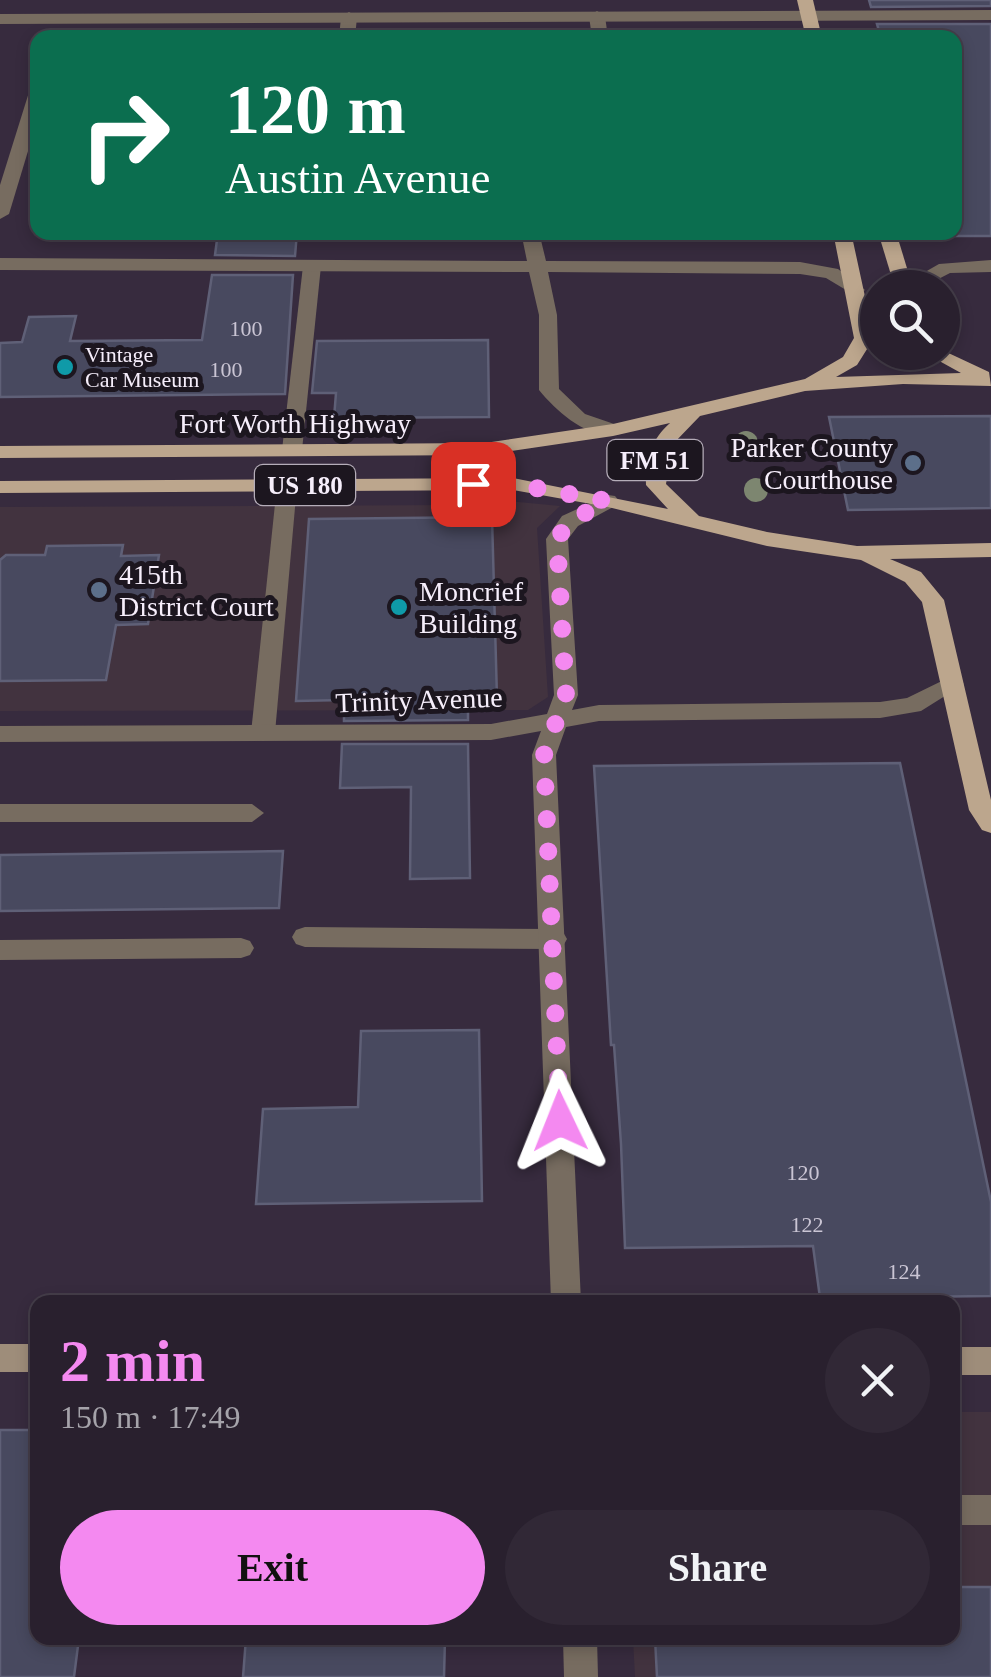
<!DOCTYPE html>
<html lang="en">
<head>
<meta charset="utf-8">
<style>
  body { margin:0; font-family:Georgia,serif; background:#312836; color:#f1f3f6; height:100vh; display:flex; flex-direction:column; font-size:38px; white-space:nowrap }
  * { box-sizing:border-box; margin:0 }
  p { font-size:32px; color:#a5a3aa }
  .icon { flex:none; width:55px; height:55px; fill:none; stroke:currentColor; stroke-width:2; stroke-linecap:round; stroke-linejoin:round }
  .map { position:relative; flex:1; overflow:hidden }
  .sheet { position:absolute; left:30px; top:1295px; width:930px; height:350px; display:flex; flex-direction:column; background:#29202e; border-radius:20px; box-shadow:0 5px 15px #0003,0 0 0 2px #453e4a }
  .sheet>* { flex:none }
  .banner { position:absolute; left:30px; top:30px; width:932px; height:210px; border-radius:20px; box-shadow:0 5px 15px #0003,0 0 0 2px #453e4a; background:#0b6e4f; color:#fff; overflow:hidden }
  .fabs { position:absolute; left:860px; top:270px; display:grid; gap:20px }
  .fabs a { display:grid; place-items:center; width:100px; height:100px; border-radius:50%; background:#29202e; box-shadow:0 5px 15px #0003,0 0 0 2px #453e4a; font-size:50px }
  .pin { position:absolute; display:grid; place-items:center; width:85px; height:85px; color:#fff; margin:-42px; border-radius:20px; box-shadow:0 5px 15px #0006 }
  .me { position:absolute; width:110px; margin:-55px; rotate:358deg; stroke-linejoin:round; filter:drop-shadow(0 0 8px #0008) }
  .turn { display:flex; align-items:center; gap:35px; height:210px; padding:0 30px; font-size:45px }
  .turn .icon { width:130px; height:130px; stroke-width:2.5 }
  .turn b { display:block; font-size:70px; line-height:85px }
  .round { display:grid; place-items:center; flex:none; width:105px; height:105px; border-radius:52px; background:#312836 }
  .headline { display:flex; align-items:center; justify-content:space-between; height:170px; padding:0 30px }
  h1 { font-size:60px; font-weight:700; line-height:75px; color:#f489f0 }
  .action { display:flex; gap:20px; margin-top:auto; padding:20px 30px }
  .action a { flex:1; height:115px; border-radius:60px; background:#f489f0; color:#111; font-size:40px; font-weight:700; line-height:115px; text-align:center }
  .action a+a { background:#312836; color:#f1f3f6 }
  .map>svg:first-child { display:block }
  .commercial { fill:#42333f }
  .building { fill:#48495f; stroke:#5f6077; stroke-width:2.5 }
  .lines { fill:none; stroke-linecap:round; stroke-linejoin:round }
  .lane { fill:#776c60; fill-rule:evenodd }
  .street { fill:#776c60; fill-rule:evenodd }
  .secondary { fill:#9e8d7a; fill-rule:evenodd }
  .primary { fill:#bca68d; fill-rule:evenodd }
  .tree { fill:#7d8670 }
  .route { stroke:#f489f0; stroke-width:18; stroke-dasharray:0 32.4 }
  .culture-dot { fill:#0f9aa8; stroke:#1c161f; stroke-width:4 }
  .service-dot { fill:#5c6f8a; stroke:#1c161f; stroke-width:4 }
  .labels { text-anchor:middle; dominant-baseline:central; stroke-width:10; stroke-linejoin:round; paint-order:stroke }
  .number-label { font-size:22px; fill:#cac5d4 }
  .far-poi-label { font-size:22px; fill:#f6eefb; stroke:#1c161f; text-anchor:start }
  .shield { fill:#1c161f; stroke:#b5adb9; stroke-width:2.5 }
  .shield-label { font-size:25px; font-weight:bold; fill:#f6eefb }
  .street-label { font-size:28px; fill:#f6eefb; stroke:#1c161f }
  .poi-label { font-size:28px; fill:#f6eefb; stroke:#1c161f; text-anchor:start }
</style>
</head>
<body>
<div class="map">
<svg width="991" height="1677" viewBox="0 0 991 1677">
  <rect width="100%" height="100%" fill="#372b3e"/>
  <g class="commercial">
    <path d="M 478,498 L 560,506 L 537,528 L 548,697 L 528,710 L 0,711 L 0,507 L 457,505 Z"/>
    <path d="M 953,1412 L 991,1412 L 991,1677 L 635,1677 L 633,1638 L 952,1638 Z"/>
  </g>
  <g class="building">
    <path d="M 869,0 L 991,0 L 991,6 L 871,7 Z"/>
    <path d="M 877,24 L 991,24 L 991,236 L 955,236 L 955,38 L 881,38 Z"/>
    <path d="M 218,232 L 297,232 L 295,256 L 215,255 Z"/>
    <path d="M 212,275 L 293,275 L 285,394 L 0,397 L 0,343 L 22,342 L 29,317 L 76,316 L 70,341 L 202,340 Z"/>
    <path d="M 488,340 L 489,417 L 334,418 L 336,393 L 312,393 L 317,341 Z"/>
    <path d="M 991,416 L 991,508 L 848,510 L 829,417 Z"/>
    <path d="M 492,517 L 497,698 L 468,699 L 468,720 L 344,721 L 344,700 L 296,701 L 309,519 Z"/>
    <path d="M 123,545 L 121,556 L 159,555 L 148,624 L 116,625 L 106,680 L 0,681 L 0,560 L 6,555 L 45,555 L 47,546 Z"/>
    <path d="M 342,744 L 468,744 L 470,878 L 410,879 L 411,787 L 340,788 Z"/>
    <path d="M 900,763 L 991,1202 L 991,1296 L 820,1298 L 813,1246 L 625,1248 L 621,1144 L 614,1045 L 611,1045 L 594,766 Z"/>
    <path d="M 283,851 L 279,908 L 0,911 L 0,855 Z"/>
    <path d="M 479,1030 L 482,1201 L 256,1204 L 263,1109 L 358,1107 L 361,1031 Z"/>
    <path d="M 0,1430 L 38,1430 L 38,1638 L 79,1638 L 74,1677 L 0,1677 Z"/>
    <path d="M 952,1587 L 991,1587 L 991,1677 L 657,1677 L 655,1638 L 952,1638 Z"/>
    <path d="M 246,1638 L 445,1638 L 444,1677 L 243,1677 Z"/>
  </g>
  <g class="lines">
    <g class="lane">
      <path d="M 597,11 L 605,16 L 608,38 L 592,38 L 589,16 Z"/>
      <path d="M 349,12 L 357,17 L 355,38 L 339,38 L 341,17 Z"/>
      <path d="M 312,260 L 321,266 L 302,450 L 292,456 L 282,450 L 303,266 Z"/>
      <path d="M 287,479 L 297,485 L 275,733 L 263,741 L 251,733 L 277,485 Z"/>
      <path d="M 0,804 L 252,804 L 264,813 L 252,822 L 0,822 Z"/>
      <path d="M 305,927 L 554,929 L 563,932 L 567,939 L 563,946 L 554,949 L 305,947 L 296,944 L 292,937 L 296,930 Z"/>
      <path d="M 241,938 L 250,941 L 254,948 L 250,955 L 241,958 L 0,960 L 0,940 Z"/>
      <rect x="952" y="1495" width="39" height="30"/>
    </g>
    <g class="street">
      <path d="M 991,10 L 991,20 L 0,24 L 0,14 Z"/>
      <path d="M 38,84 L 38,118 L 9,214 L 0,219 L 0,185 L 30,89 Z"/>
      <path d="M 521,232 L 539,232 L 546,261 L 800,262 L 838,269 L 865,290 L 856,296 L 826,278 L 800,274 L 548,272 L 557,315 L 559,389 L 585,414 L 620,426 L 620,434 C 588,440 558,413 539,390 L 539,315 L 529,272 L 0,270 L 0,258 L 527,261 Z"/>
      <path d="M 991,260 L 991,272 L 950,273 L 921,288 L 897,288 L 939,264 Z"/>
      <path d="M 608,495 L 615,496 L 619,501 L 615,506 L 578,526 L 568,539 L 578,695 L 572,710 L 599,705 L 880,702 L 907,698 L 952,676 L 964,684 L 921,711 L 880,718 L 599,721 L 566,727 L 556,755 L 581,1302 L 551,1302 L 532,755 L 541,731 L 491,740 L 0,742 L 0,726 L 491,724 L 547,714 L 554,695 L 546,539 L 562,516 Z"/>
      <path d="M 563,1638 L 597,1638 L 598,1677 L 564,1677 Z"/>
    </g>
    <g class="secondary">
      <rect x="0" y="1344" width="38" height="28"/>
      <rect x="952" y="1347" width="39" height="28"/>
    </g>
    <g class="primary">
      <path d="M 797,0 L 813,0 L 822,38 L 806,38 Z"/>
      <path d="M 833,232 L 851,232 L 874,338 L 857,365 L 836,377 L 961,373 L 923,352 L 942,350 L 989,372 L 991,386 L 903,384 L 805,391 L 700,416 L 672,445 L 666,484 L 699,516 L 767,532 L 857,546 L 991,543 L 991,557 L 890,559 L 921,572 L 944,600 L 991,800 L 991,833 L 982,830 L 969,810 L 922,602 L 905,582 L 861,560 L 767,546 L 608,507 L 513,490 L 0,493 L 0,481 L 513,478 L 668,509 L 646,485 C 645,459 651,440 670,423 L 613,436 L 485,455 L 0,458 L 0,446 L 485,443 L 613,424 L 805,379 L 843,357 L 854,338 Z"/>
      <path d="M 878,232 L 896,232 L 913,288 L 895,288 Z"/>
    </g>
  </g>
  <g class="tree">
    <circle cx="746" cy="443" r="12"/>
    <circle cx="756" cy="490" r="12"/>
  </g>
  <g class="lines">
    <path class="route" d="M 473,484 L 513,484 L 608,501 L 570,521 L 557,539 L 566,695 L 544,755 L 560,1121"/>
  </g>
  <g class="culture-dot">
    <circle cx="65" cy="367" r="10"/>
    <circle cx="399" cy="607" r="10"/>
  </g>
  <g class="service-dot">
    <circle cx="913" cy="463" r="10"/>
    <circle cx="99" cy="590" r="10"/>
  </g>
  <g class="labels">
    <g class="number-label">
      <text x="246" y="328">100</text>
      <text x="226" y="369">100</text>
      <text x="803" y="1172">120</text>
      <text x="807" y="1224">122</text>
      <text x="904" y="1271">124</text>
    </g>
    <g class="far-poi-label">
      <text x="85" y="354">Vintage<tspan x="85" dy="25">Car Museum</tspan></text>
    </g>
    <g class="shield">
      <rect x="607.5" y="440" width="95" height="40" rx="8"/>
      <rect x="255" y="465" width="100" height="40" rx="8"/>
    </g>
    <g class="shield-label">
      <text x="655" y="460">FM 51</text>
      <text x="305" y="485">US 180</text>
    </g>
    <g class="street-label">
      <text x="295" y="423">Fort Worth Highway</text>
      <text transform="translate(419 700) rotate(-2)">Trinity Avenue</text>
    </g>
    <g class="poi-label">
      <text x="893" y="447" text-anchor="end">Parker County<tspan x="893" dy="32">Courthouse</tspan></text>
      <text x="119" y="574">415th<tspan x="119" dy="32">District Court</tspan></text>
      <text x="419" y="591">Moncrief<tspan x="419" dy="32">Building</tspan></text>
    </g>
  </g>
</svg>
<div class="fabs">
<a><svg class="icon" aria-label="search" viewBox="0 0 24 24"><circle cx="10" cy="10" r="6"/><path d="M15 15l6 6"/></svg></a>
</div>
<div class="pin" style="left:473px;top:484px;background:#d93025"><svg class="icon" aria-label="arrive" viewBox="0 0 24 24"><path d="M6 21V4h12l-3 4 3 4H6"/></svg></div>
<svg class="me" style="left:560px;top:1121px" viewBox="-20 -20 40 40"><path d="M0-17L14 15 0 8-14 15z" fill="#f489f0" stroke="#fff" stroke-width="4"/></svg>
<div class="banner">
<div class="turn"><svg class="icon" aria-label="right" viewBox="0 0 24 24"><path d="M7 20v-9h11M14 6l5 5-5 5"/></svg><div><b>120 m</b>Austin Avenue</div></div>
</div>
<section class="sheet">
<div class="headline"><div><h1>2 min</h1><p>150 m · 17:49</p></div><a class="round"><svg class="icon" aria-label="close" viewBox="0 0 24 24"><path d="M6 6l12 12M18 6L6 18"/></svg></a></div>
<div class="action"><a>Exit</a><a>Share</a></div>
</section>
</div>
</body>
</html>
